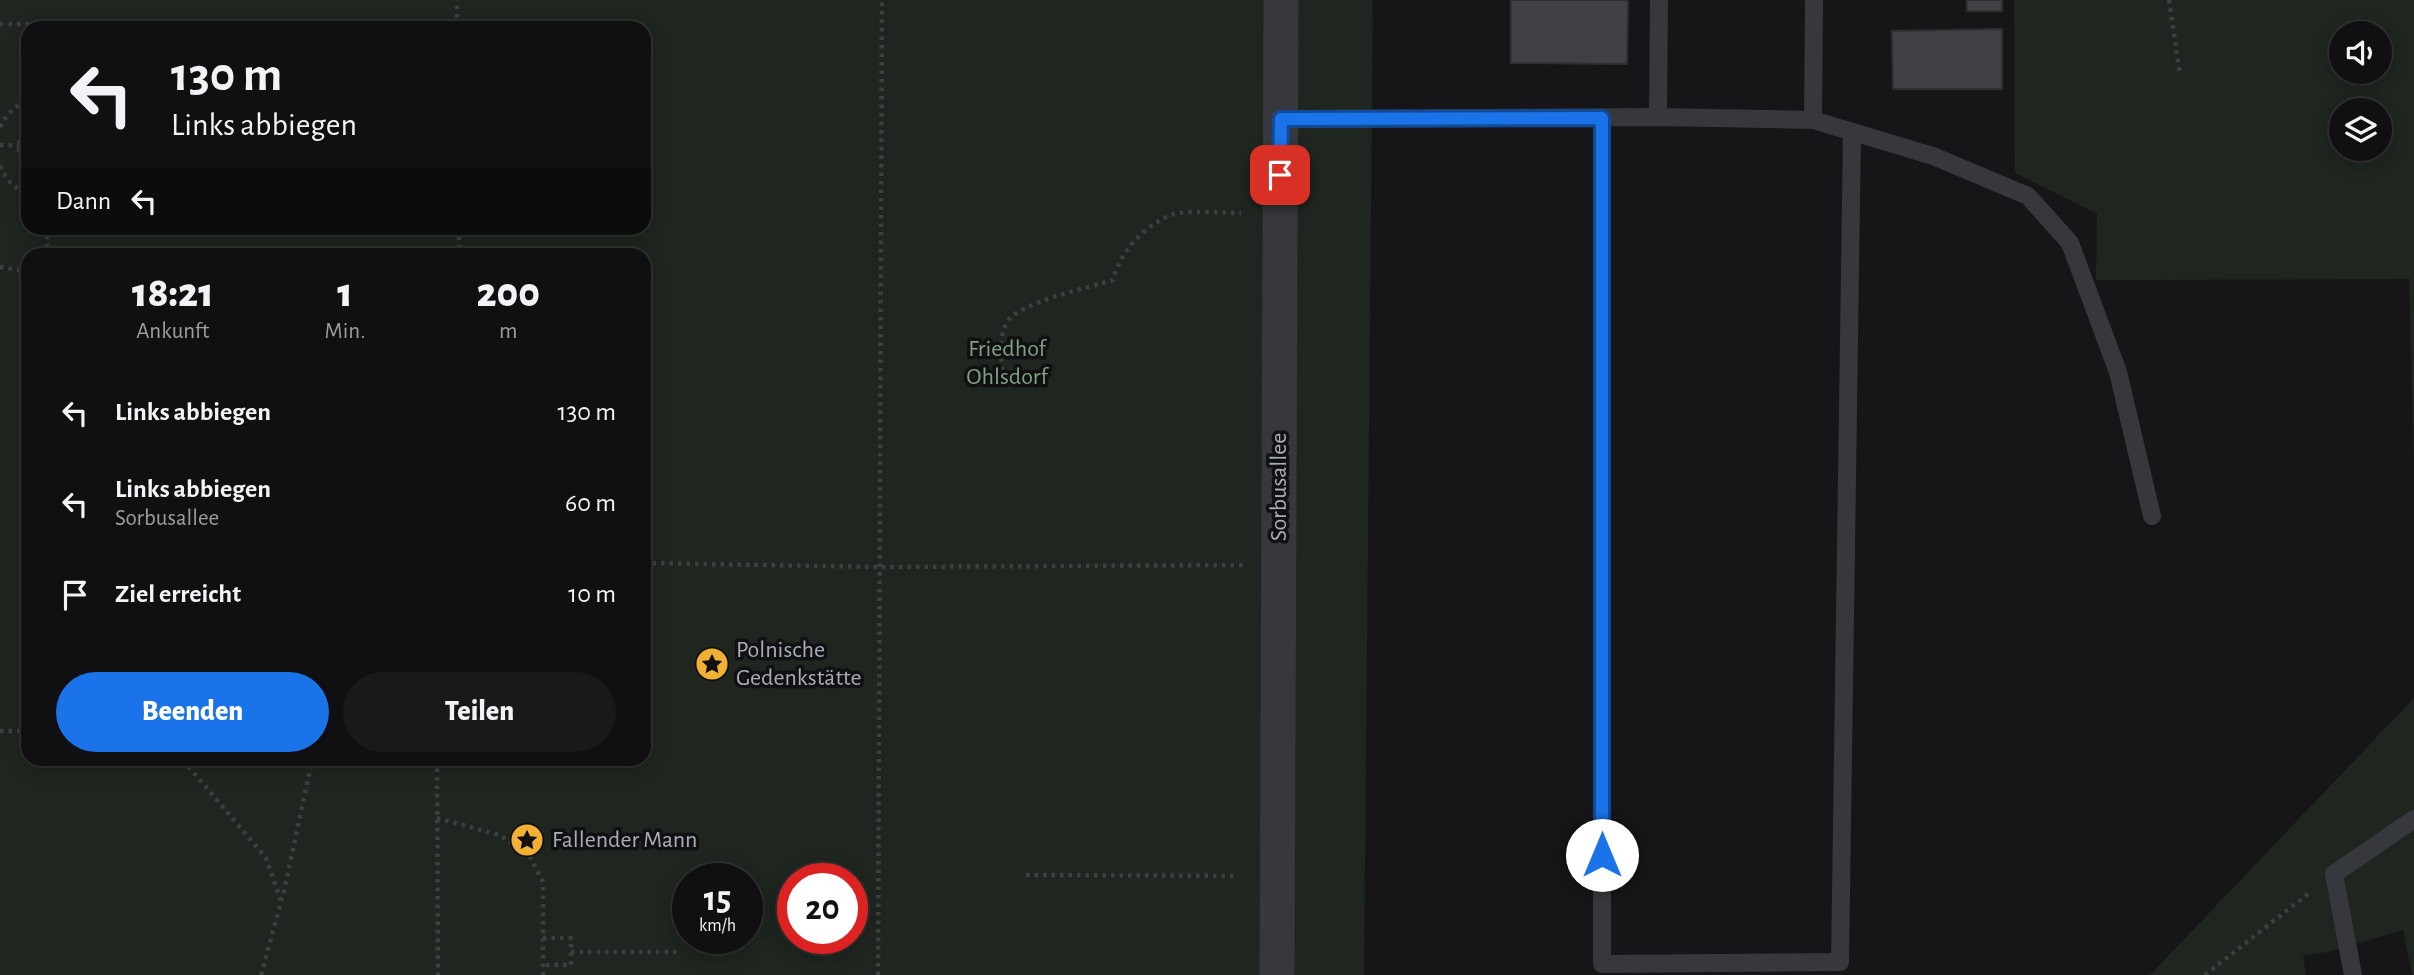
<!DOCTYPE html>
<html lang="de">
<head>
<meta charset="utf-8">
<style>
  body { margin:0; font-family:"Alegreya Sans",sans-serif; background:#19191b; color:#f1f3f6; height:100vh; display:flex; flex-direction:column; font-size:26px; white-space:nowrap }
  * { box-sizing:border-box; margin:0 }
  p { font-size:23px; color:#9c9d9f }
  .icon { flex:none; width:38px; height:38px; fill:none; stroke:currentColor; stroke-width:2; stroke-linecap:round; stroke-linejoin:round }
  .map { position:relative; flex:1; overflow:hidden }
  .drawer { position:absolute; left:21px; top:248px; width:630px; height:518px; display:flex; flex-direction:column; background:#101012; border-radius:21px; box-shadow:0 4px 18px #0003,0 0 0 2px #303032 }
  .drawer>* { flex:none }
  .top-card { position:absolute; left:21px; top:21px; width:630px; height:214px; border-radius:21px; box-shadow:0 4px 18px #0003,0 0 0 2px #303032; background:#101012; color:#f1f3f6; overflow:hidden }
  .buttons { position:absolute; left:2329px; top:21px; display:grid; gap:14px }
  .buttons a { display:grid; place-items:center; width:63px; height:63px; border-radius:50%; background:#101012; box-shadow:0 4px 18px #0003,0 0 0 2px #303032; font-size:35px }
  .speed { position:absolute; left:672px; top:863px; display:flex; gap:14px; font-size:35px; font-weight:700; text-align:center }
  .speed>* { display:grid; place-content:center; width:91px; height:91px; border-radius:50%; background:#101012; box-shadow:0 4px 18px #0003,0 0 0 2px #303032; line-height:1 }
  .speed small { font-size:18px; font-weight:400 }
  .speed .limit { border:10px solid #d22; background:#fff; color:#111 }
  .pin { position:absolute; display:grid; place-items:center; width:60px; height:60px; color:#fff; margin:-30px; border-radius:14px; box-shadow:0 4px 10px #0006 }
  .me { position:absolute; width:77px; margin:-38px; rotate:0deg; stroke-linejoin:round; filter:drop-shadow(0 0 5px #0008) }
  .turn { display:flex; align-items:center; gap:24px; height:147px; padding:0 35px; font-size:32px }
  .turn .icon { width:91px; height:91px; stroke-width:2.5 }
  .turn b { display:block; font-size:49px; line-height:60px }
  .then { display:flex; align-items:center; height:66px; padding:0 35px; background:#0003; gap:14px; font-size:26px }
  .eta { display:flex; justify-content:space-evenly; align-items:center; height:119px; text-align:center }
  .eta b { font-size:42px; font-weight:800; line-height:49px }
  .button { display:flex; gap:14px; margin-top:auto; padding:14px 35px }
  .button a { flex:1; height:80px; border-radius:42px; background:#1a73e8; color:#fff; font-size:28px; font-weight:800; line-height:80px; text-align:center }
  .button a+a { background:#19191b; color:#f1f3f6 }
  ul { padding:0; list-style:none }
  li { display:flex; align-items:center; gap:21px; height:91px; padding:0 35px }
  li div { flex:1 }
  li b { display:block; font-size:26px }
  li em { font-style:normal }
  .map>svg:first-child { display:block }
  .green { fill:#1e261f; fill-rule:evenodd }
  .building { fill:#404145; stroke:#303034; stroke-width:2 }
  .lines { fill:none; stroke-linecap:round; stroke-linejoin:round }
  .path { stroke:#3d3f44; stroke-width:4.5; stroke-dasharray:3.5 5; stroke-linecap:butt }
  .service { stroke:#37383d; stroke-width:18 }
  .minor { stroke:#37383d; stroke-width:35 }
  .route-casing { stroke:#114b97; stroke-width:18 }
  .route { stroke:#1a73e8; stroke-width:12 }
  .labels { text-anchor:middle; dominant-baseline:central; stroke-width:7; stroke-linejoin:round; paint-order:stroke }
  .park-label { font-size:24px; fill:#7fa381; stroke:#111113 }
  .street-label { font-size:24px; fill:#a8adb8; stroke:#111113 }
  .poi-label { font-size:24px; fill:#a8adb8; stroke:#111113; text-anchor:start }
</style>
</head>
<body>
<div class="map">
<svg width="2414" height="975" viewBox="0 0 2414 975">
  <rect width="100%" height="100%" fill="#161618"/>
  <g class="green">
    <path d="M 0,0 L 1373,0 L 1364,975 L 0,975 ZM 28,28 L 644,28 L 644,228 L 28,228 ZM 28,256 L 644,256 L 644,760 L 28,760 ZM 688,878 L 747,878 L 747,938 L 688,938 ZM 793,878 L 852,878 L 852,938 L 793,938 Z"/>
    <path d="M 2014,0 L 2414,0 L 2414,471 L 2409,279 L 2096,280 L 2097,214 L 2015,173 ZM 2380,33 L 2380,72 L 2342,72 L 2342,33 ZM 2380,110 L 2380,149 L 2342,149 L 2342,110 Z"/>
    <path d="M 2414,698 L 2414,975 L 2412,975 L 2403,930 L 2332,951 L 2303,956 L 2306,975 L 2150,975 Z"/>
  </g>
  <g class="building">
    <path d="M 1511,0 L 1628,0 L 1627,64 L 1511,63 Z"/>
    <rect x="1967" y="0" width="35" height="11"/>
    <path d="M 2002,29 L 2002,89 L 1893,89 L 1892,31 Z"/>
  </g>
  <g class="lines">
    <g class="path">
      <path d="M 2169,0 L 2180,75"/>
      <path d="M 0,24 L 457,28 L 457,0"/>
      <path d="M 28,125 C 16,138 16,156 28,168"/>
      <path d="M 0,127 C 7,114 15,106 28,99"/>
      <path d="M 0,145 L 28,146"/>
      <path d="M 0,166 C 6,180 14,188 28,195"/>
      <path d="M 459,228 L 459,256"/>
      <path d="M 47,256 L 47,228"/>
      <path d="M 0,267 L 28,271"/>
      <path d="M 1002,370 C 1001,354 999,337 1007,322 C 1018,303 1090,287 1113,280 C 1120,252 1145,224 1174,214 C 1187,210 1225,213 1241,213"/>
      <path d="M 644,563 L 880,567 L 1243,565"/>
      <path d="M 0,731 L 28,731"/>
      <path d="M 183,760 L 266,858 L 281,901"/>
      <path d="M 437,760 L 438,975"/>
      <path d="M 437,818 L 499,835 L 528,853 L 543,882 L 543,975"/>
      <path d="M 1026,875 L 1239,876"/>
      <path d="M 543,938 L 571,938 L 571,965 L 543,965"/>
      <path d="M 571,952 L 681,952"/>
      <path d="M 261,975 L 284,891 L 312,760"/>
      <path d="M 878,975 L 882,0"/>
      <path d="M 2205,975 L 2309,893"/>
    </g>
    <g class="service">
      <path d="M 1658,117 L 1659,0"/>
      <path d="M 1602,118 L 1602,964 L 1840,962 L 1852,132"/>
      <path d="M 1281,119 L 1658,117 L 1813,120 L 1933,156 L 2028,196 L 2070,243 L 2118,372 L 2152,516"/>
      <path d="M 1813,120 L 1814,0"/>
      <path d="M 2353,975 L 2334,874 L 2414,819"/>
    </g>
    <path class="minor" d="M 1277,975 L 1281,0"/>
  </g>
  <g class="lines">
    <defs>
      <path id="route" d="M 1280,175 L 1281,119 L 1602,118 L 1602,855"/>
    </defs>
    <use href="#route" class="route-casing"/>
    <use href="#route" class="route"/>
  </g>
  <defs>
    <symbol id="sight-disc" viewBox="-11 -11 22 22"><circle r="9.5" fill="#f2b134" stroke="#111113"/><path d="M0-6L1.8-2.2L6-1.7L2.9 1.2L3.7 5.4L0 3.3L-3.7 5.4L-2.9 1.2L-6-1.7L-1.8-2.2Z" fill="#111"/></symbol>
  </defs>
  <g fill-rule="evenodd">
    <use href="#sight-disc" x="693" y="645" width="38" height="38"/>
    <use href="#sight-disc" x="508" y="821" width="38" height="38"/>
  </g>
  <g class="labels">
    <g class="park-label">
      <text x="1007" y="349">Friedhof<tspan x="1007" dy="28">Ohlsdorf</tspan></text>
    </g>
    <g class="street-label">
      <text transform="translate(1279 487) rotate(-90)">Sorbusallee</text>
    </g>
    <g class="poi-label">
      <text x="736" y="650">Polnische<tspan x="736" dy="28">Gedenkstätte</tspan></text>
      <text x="552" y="840">Fallender Mann</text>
    </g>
  </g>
</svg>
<div class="buttons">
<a><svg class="icon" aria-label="sound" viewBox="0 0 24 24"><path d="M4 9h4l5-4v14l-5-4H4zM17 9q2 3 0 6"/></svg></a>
<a><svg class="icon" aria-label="layers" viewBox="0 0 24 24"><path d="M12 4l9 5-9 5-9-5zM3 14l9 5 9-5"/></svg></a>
</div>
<div class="speed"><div>15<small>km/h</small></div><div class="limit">20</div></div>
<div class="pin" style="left:1280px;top:175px;background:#d93025"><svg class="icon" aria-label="arrive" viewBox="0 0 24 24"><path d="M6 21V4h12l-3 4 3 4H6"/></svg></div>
<svg class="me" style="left:1602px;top:855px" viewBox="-20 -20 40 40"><circle r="19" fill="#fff"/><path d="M0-13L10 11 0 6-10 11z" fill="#1a73e8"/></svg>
<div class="top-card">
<div class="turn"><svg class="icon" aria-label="left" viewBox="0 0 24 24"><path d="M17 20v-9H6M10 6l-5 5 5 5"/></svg><div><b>130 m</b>Links abbiegen</div></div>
<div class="then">Dann<svg class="icon" aria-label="left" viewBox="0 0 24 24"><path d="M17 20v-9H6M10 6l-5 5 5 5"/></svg></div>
</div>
<section class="drawer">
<div class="eta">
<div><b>18:21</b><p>Ankunft</p></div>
<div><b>1</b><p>Min.</p></div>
<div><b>200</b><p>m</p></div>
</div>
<ul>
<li><svg class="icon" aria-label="left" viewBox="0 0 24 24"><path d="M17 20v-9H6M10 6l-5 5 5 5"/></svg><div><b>Links abbiegen</b></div><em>130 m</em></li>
<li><svg class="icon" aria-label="left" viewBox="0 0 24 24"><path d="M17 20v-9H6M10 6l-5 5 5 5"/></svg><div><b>Links abbiegen</b><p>Sorbusallee</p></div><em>60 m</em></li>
<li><svg class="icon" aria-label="arrive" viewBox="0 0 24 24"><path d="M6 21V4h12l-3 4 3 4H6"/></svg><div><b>Ziel erreicht</b></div><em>10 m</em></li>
</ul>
<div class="button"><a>Beenden</a><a>Teilen</a></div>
</section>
</div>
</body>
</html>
